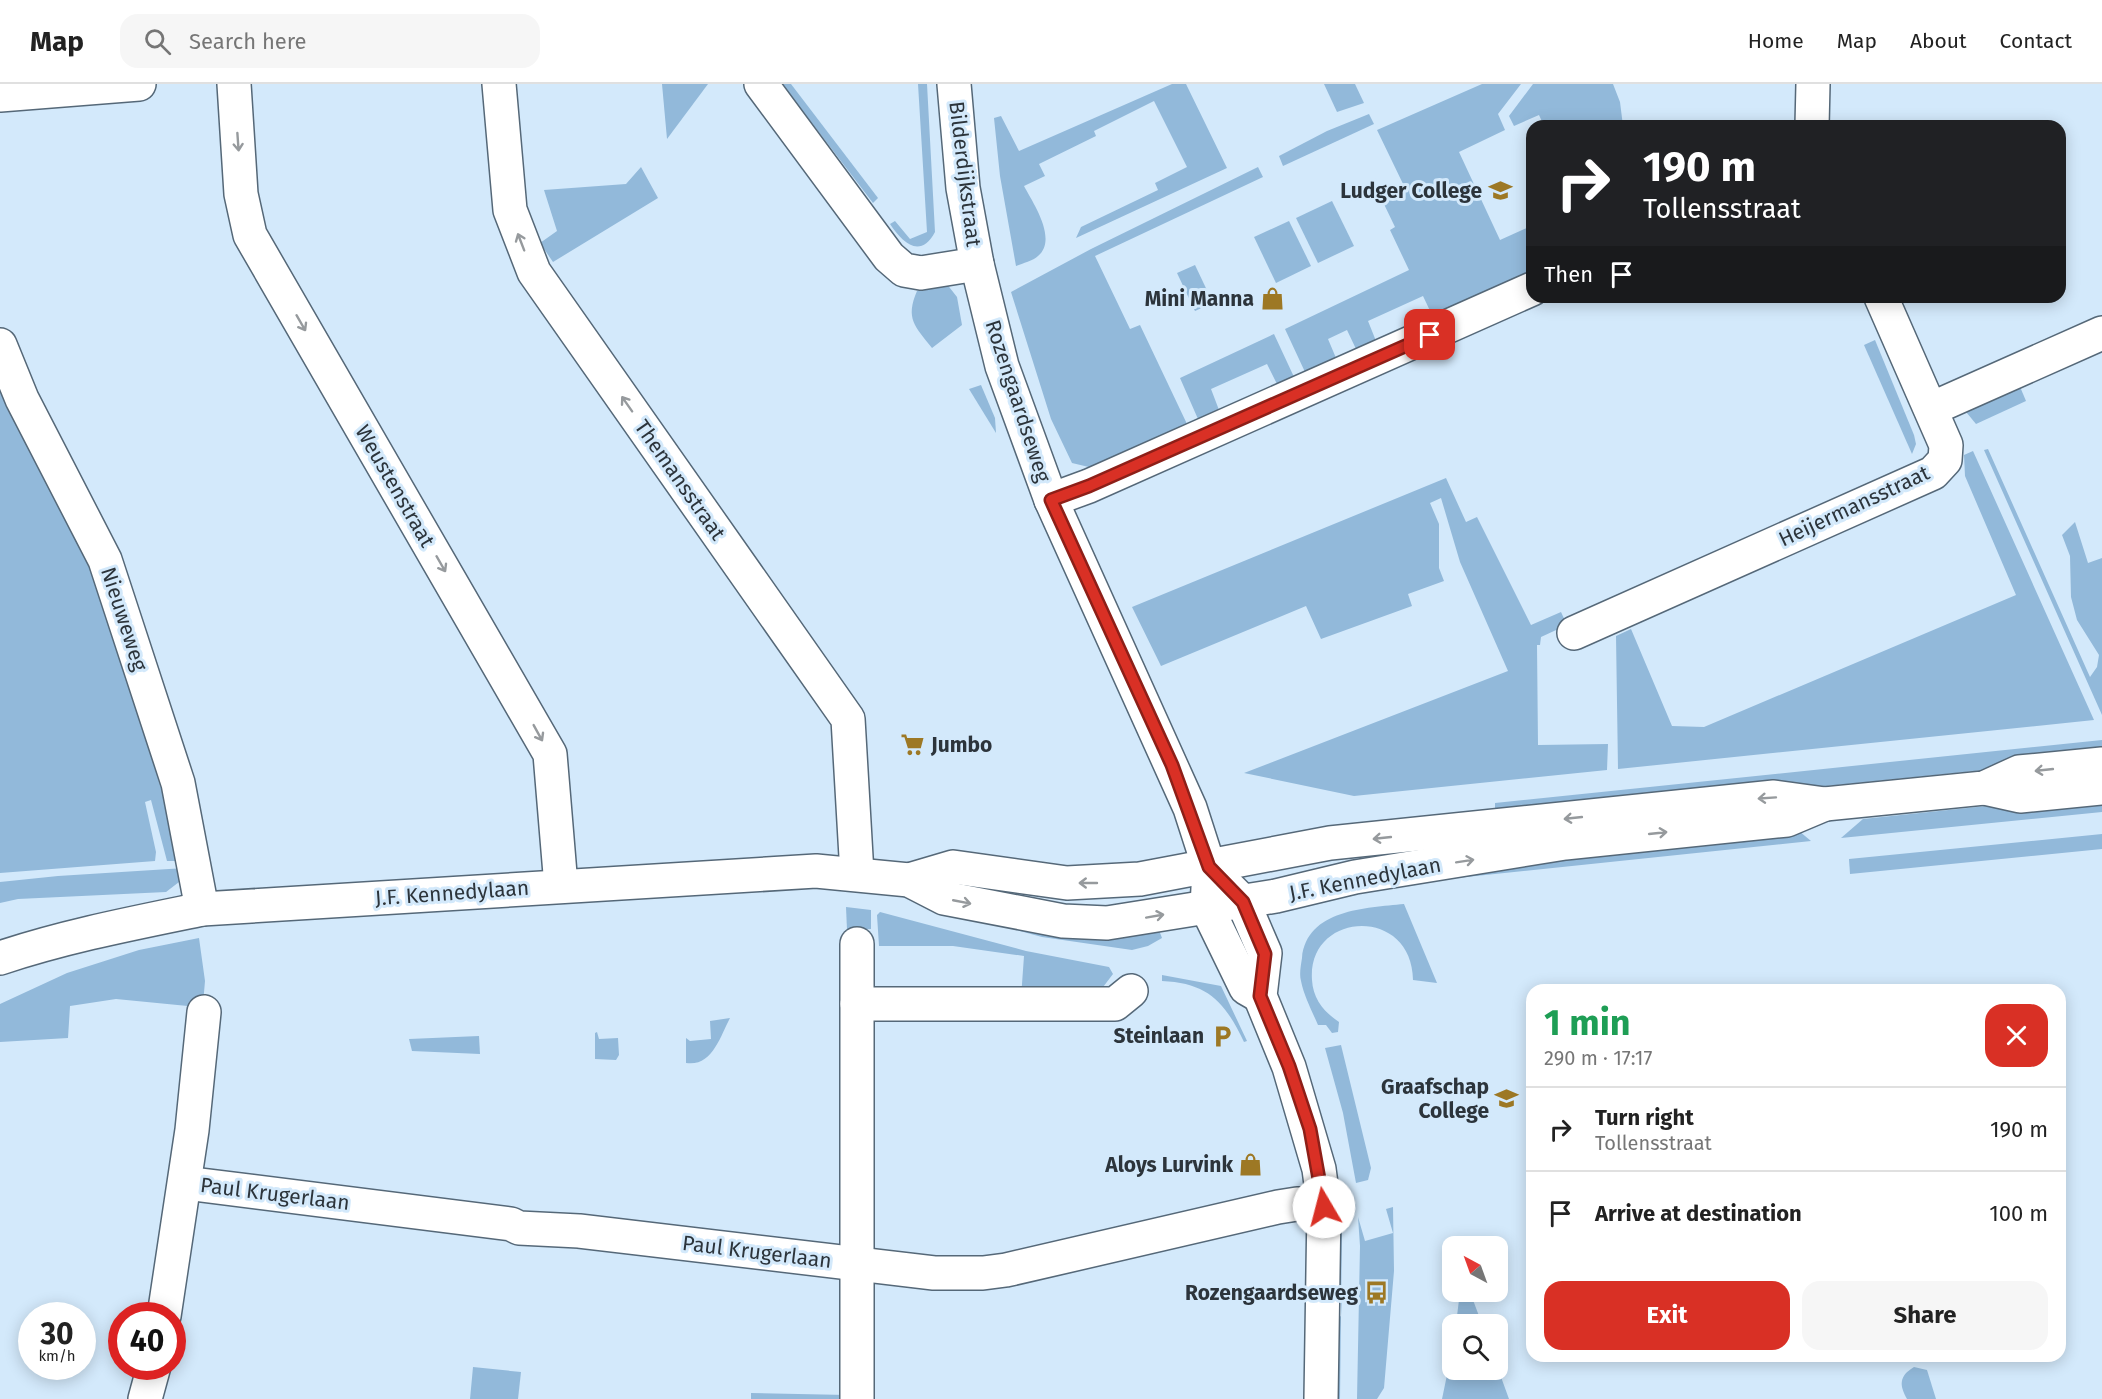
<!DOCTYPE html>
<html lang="en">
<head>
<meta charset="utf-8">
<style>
  body { margin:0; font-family:"Fira Sans",sans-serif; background:#f6f6f6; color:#222; height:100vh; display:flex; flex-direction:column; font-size:22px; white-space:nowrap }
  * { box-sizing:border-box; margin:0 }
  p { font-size:20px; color:#767676 }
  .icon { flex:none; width:33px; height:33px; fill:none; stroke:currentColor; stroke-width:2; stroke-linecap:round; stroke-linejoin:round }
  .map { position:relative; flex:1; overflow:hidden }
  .details { position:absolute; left:1526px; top:900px; width:540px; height:378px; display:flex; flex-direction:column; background:#fff; border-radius:18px; box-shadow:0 3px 15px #0003 }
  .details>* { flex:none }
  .hud { position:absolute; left:1526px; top:36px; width:540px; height:183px; border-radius:18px; box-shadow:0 3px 15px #0003; background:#202124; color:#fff; overflow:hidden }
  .needle { width:39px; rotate:319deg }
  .fabs { position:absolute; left:1442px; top:1152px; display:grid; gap:12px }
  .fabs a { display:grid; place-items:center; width:66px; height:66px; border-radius:12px; background:#fff; box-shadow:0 3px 15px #0003; font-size:30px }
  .speed { position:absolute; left:18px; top:1218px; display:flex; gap:12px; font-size:30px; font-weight:700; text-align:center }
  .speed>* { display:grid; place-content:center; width:78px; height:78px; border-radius:50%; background:#fff; box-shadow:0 3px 15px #0003; line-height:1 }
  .speed small { font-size:15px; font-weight:400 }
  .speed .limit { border:9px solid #d22; background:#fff; color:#111 }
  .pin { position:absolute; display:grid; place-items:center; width:51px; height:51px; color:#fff; margin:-26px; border-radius:12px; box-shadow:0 3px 9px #0006 }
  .me { position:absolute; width:66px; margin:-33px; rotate:352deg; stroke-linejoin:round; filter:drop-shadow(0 0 4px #0008) }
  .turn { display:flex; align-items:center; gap:21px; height:126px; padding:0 18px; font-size:27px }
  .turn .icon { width:78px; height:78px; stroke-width:2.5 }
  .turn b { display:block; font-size:42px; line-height:51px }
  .then { display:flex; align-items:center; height:57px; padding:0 18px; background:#0003; gap:12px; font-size:22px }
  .round { display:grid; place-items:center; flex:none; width:63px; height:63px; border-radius:18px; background:#f6f6f6 }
  .headline { display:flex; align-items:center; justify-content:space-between; height:102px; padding:0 18px }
  h1 { font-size:36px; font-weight:700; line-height:45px; color:#1e9e55 }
  .primary-button { display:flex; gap:12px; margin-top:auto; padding:12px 18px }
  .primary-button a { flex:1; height:69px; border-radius:18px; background:#d93025; color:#fff; font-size:24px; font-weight:700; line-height:69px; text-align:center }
  .primary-button a+a { background:#f6f6f6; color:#222 }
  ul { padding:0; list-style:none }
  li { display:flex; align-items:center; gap:18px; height:84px; padding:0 18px; border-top:2px solid #e0e0e0 }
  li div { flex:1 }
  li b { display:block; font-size:22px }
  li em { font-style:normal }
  header { display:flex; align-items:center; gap:36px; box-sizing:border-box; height:84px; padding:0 30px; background:#fff; border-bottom:2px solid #e0e0e0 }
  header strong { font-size:28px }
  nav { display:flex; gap:33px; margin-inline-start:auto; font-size:21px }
  .search { width:420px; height:54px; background:#f6f6f6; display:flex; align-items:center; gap:15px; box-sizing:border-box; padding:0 21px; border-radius:18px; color:#767676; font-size:22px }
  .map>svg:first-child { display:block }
  .green { fill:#92b9da }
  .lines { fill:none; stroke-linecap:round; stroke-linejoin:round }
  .minor-casing { stroke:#556878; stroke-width:36 }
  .tertiary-casing { stroke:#556878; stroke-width:36 }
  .primary-casing { stroke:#556878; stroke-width:36 }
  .minor { stroke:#fff; stroke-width:33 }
  .tertiary { stroke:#fff; stroke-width:33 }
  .primary { stroke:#fff; stroke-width:33 }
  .oneway { stroke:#969a9d }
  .route-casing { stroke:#8d1f18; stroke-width:15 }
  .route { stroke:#d93025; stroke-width:10 }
  .labels { text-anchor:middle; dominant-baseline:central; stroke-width:6; stroke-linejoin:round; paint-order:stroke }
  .street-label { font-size:21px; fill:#2c343b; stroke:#d3e9fb }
  .poi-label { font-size:21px; font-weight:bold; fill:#2c343b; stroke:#d3e9fb; text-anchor:end }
</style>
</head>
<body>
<header>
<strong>Map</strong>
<div class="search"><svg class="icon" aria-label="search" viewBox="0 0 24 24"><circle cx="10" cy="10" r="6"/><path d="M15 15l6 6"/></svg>Search here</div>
<nav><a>Home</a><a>Map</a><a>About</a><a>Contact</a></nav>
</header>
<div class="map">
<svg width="2102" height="1315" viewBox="0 0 2102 1315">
  <rect width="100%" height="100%" fill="#d3e9fb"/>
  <g class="green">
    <path d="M 662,0 L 708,0 L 667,55 Z"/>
    <path d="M 782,0 L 791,0 L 878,114 L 873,119 Z"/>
    <path d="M 918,0 L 927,0 L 935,148 C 920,176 902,158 890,140 L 895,137 L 910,155 L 927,148 Z"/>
    <path d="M 1172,0 L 1186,0 L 1227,84 L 1076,154 L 1081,143 L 1158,106 L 1155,99 L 1187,83 L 1154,17 L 1094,47 L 1096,52 L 1039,80 L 1045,92 L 1024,102 C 1033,119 1058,155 1038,172 C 1033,177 1023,179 1016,182 L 1000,92 L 994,34 L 1001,32 L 1019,67 Z"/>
    <path d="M 1324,0 L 1355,0 L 1364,19 L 1337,28 Z"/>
    <path d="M 1482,0 L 1521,0 L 1498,30 L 1505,46 L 1459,68 L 1500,156 L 1531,142 L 1531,187 L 1432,231 L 1423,212 L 1368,237 L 1376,257 L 1356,265 L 1347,246 L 1328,255 L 1336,274 L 1305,288 L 1285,245 L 1409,186 L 1390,146 L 1395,143 L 1382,116 L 1405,104 L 1377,46 Z"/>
    <path d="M 1533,0 L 1613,0 L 1620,18 L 1623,42 L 1544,42 L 1539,31 L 1514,42 L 1509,32 Z"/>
    <path d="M 1369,30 L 1374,40 L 1283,82 L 1279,72 L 1327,47 Z"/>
    <path d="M 641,83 L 658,114 L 553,178 L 540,159 L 557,147 L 544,106 L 626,100 Z"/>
    <path d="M 1258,83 L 1263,93 L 1095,172 L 1130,245 L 1140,241 L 1187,340 L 1093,384 L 1072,379 L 1051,335 L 1011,208 L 1091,165 Z"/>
    <path d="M 1332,117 L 1354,162 L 1318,179 L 1296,134 Z"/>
    <path d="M 1289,137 L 1311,182 L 1276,199 L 1254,153 Z"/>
    <path d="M 1195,181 L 1213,219 L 1195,227 L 1177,189 Z"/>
    <path d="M 946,199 L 957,213 L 962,241 L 932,264 C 915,242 905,235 917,207 Z"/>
    <path d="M 1274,250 L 1294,293 L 1277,300 L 1267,280 L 1211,305 L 1219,326 L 1198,335 L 1180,294 Z"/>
    <path d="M 1875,256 L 1914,351 L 1916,360 L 1912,370 L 1864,261 Z"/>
    <path d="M 0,286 L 102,497 L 185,777 L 167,777 L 151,716 L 145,718 L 156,768 L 155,777 L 0,789 Z"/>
    <path d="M 2018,298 L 2026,317 L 1976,340 L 1962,323 Z"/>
    <path d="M 981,301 L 995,334 L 996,349 L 969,305 Z"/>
    <path d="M 1988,365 L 2090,593 L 2097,583 L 2099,571 L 2077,536 L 2071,513 L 2070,472 L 2062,451 L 2075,438 L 2088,479 L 2102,474 L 2102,631 L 1984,366 Z"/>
    <path d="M 1973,367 L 2094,636 L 1618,685 L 1616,552 L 1631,545 L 1672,642 L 1704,643 L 2016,511 L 1965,392 L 1964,371 Z"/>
    <path d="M 1446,394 L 1466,438 L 1477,433 L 1531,541 L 1561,528 L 1567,541 L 1541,553 L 1540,561 L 1537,561 L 1538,661 L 1608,660 L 1607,686 L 1354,712 L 1244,689 L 1508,587 L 1460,478 L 1441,414 L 1430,419 L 1439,440 L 1439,484 L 1444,497 L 1408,510 L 1412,522 L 1321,555 L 1306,522 L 1161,582 L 1132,523 Z"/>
    <path d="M 2102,656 L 2102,674 L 1564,729 L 1495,724 L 1495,719 Z"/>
    <path d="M 2102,710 L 2102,728 L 1841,754 L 1863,735 Z"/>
    <path d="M 1793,742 L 1811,757 L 1380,802 Z"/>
    <path d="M 2102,750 L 2102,765 L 1850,790 L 1849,775 Z"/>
    <path d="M 185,784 L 179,798 L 166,808 L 18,815 L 0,819 L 0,798 L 58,792 Z"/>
    <path d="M 1404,820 L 1437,899 L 1413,896 C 1412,821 1307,827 1312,896 C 1313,915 1324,928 1339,938 L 1338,948 L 1332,949 L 1326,941 L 1318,941 C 1312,927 1304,912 1301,897 C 1299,890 1301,881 1302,874 C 1307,825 1366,824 1404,820 Z"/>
    <path d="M 846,823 L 871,826 L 871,845 L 847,846 Z"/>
    <path d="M 880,828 L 1026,867 L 1109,883 L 1113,890 L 1100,907 L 1021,914 L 1024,872 L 953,862 L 879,862 L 877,831 Z"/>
    <path d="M 957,830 L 1157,841 L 1162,854 L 1148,862 L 1132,866 L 1042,853 Z"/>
    <path d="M 199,854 L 205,897 L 203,920 L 198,923 L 116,915 L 70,922 L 68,954 L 0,958 L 0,920 L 67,889 L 139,866 Z"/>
    <path d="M 1162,891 L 1221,902 L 1247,957 L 1244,958 C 1225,918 1208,899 1162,897 Z"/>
    <path d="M 730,934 C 720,953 712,983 686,979 L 686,954 L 690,957 L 711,955 L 710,937 Z"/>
    <path d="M 597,948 L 599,955 L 618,954 L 619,971 L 616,976 L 595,975 L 595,949 Z"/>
    <path d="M 479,952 L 480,970 L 412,967 L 409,955 Z"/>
    <path d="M 1341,961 L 1371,1084 L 1368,1096 L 1356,1099 L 1343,1029 L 1325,964 Z"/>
    <path d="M 1393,1123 L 1394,1187 L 1384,1304 L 1377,1315 L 1357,1315 L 1360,1162 L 1358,1133 L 1365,1157 L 1393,1149 L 1386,1125 Z"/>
    <path d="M 1342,1145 L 1340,1315 L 1334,1315 L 1337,1234 L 1341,1232 L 1342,1215 L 1336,1213 L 1336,1147 Z"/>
    <path d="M 1460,1208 L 1470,1208 L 1482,1240 L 1456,1240 Z"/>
    <path d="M 1452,1267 L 1452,1286 L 1497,1286 L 1497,1282 L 1509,1315 L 1442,1315 Z"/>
    <path d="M 473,1283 L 521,1288 L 518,1315 L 470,1315 Z"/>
    <path d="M 1914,1283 L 1927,1286 L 1936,1315 L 1907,1315 C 1899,1301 1899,1292 1914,1283 Z"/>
    <path d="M 751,1309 L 847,1311 L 847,1315 L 751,1315 Z"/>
  </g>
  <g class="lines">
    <defs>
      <g id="minor">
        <path d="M 234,0 L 241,110 L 250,151 L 550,670 L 561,802"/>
        <path d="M 499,0 L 510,126 L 534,188 L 848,635 L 857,790"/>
        <path d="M 761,0 L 889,173 L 904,186 L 921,189 L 977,180"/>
        <path d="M 0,11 L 139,0"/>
        <path d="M 1812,42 L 1813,0"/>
        <path d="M 0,261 L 22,315 L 105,476 L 178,699 L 202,825"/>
        <path d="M 1931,325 L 2102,249"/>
        <path d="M 1051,416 L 1089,402 L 1532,205"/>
        <path d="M 1574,549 L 1933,389 L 1945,376 L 1946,361 L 1881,213"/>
        <path d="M 857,860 L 857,1315"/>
        <path d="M 857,920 L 1115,920 L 1131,907"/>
        <path d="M 185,1099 L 511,1140 L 519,1144 L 579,1147 L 934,1189 L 983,1189 L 1006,1186 L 1278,1123 L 1297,1120 L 1324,1123"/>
        <path d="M 164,1232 L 192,1046 L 204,928"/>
        <path d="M 145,1315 L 154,1282"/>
      </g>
      <g id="tertiary">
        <path d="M 954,0 L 963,104 L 977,180 L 1002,282 L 1051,416 L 1190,724 L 1209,783 L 1207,824 L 1246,904 L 1260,912"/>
        <path d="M 1222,797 L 1243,818 L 1265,869 L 1260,912 L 1289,983 L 1319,1085 L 1324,1123 L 1321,1315"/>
      </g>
      <g id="primary">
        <path d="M 1984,704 L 2020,712 L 2102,704"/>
        <path d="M 909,796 L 953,783 L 1067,799 L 1140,795 L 1330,759 L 1774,713 L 1825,720 L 1984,704 L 2019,688 L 2102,680"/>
        <path d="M 0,874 C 66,852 134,839 202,825 L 816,787 L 909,796 L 944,814 L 1063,837 L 1107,839 L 1276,812 L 1355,793 L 1565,759 L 1787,736 L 1825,720"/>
      </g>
    </defs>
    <use href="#minor" class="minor-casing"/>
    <use href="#tertiary" class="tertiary-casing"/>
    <use href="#primary" class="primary-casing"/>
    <use href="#minor" class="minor"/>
    <use href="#tertiary" class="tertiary"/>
    <use href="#primary" class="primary"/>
  </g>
  <defs><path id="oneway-shaft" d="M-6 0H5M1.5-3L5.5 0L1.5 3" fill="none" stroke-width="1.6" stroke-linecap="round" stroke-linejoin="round" transform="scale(1.5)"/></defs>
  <g class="oneway">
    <use href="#oneway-shaft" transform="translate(238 58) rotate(86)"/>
    <use href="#oneway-shaft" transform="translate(521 158) rotate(-111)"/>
    <use href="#oneway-shaft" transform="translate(301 239) rotate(60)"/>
    <use href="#oneway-shaft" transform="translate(627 320) rotate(-125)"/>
    <use href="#oneway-shaft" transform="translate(441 480) rotate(60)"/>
    <use href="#oneway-shaft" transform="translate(538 649) rotate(61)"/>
    <use href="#oneway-shaft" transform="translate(2044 686) rotate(174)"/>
    <use href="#oneway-shaft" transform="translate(1767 714) rotate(176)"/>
    <use href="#oneway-shaft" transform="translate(1573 734) rotate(174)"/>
    <use href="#oneway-shaft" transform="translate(1658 749) rotate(-6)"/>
    <use href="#oneway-shaft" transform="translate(1382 754) rotate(174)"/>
    <use href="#oneway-shaft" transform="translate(1465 777) rotate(-9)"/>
    <use href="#oneway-shaft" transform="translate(1088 799) rotate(180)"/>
    <use href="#oneway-shaft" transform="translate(962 818) rotate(11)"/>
    <use href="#oneway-shaft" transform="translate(1155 832) rotate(-10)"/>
  </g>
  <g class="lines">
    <defs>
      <path id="route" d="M 1324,1123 L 1310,1045 L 1289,982 L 1260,912 L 1265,870 L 1243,818 L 1209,783 L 1172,681 L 1051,416 L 1089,402 L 1430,251"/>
    </defs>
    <use href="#route" class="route-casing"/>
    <use href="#route" class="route"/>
  </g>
  <defs>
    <symbol id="school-bare" viewBox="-9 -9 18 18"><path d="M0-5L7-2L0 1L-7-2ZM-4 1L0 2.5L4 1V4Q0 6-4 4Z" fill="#9d7824" stroke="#d3e9fb" stroke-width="2.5" paint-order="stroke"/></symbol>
    <symbol id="shop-bare" viewBox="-9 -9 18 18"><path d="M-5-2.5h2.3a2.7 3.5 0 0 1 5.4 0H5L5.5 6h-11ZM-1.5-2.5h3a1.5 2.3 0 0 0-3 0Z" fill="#9d7824" stroke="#d3e9fb" stroke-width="2.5" paint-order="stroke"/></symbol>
    <symbol id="supermarket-bare" viewBox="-9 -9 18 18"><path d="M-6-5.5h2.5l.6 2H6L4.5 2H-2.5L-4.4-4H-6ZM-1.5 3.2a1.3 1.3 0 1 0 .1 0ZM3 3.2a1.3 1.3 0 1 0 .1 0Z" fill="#9d7824" stroke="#d3e9fb" stroke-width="2.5" paint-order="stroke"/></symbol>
    <symbol id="parking-bare" viewBox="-9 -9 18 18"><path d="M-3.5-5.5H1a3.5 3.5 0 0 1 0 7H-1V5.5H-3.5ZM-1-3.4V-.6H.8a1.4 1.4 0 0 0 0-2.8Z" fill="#9d7824" stroke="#d3e9fb" stroke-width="2.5" paint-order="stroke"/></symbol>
    <symbol id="bus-bare" viewBox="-9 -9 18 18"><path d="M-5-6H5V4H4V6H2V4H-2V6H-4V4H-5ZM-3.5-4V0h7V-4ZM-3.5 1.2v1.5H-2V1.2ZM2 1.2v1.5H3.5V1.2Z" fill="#9d7824" stroke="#d3e9fb" stroke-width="2.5" paint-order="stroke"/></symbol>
  </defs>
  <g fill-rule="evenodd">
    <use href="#school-bare" x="1484" y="90" width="33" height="33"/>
    <use href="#shop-bare" x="1256" y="198" width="33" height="33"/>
    <use href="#supermarket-bare" x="896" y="644" width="33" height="33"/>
    <use href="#parking-bare" x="1206" y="936" width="33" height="33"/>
    <use href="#school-bare" x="1490" y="998" width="33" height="33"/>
    <use href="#shop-bare" x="1234" y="1064" width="33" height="33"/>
    <use href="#bus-bare" x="1360" y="1192" width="33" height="33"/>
  </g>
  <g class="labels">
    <g class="street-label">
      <text transform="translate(965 90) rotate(83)">Bilderdijkstraat</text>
      <text transform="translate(1018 317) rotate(72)">Rozengaardseweg</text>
      <text transform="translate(680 396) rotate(55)">Themansstraat</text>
      <text transform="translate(395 402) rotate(60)">Weustenstraat</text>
      <text transform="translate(1854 422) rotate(-25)">Heijermansstraat</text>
      <text transform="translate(124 535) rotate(72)">Nieuweweg</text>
      <text transform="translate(1365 795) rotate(-11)">J.F. Kennedylaan</text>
      <text transform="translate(452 809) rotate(-4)">J.F. Kennedylaan</text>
      <text transform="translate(275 1110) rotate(7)">Paul Krugerlaan</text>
      <text transform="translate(757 1168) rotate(7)">Paul Krugerlaan</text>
    </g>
    <g class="poi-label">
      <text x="1482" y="107">Ludger College</text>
      <text x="1254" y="215">Mini Manna</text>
      <text x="931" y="661" text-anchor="start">Jumbo</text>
      <text x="1204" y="952">Steinlaan</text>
      <text x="1489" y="1003">Graafschap<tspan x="1489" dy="24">College</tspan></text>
      <text x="1233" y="1081">Aloys Lurvink</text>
      <text x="1358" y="1209">Rozengaardseweg</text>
    </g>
  </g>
</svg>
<div class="fabs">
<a><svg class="needle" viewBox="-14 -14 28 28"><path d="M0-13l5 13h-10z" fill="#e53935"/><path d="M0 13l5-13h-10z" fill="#767676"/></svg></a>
<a><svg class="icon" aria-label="search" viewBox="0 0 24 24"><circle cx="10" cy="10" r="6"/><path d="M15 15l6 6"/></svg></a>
</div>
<div class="speed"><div>30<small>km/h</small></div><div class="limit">40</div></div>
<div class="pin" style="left:1430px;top:251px;background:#d93025"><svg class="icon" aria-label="arrive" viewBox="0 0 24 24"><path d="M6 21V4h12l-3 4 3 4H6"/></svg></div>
<svg class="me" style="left:1324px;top:1123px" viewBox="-20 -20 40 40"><circle r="19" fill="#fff"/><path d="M0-13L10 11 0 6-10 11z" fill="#d93025"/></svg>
<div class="hud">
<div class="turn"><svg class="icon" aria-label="right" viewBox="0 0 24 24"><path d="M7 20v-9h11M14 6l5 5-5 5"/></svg><div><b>190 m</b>Tollensstraat</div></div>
<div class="then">Then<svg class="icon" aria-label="arrive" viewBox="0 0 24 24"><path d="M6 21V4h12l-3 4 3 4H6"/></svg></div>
</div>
<section class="details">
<div class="headline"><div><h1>1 min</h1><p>290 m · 17:17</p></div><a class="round" style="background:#d93025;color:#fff"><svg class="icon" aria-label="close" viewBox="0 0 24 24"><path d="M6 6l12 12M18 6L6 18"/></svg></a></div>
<ul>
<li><svg class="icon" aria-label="right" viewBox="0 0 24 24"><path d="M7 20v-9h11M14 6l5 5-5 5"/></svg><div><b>Turn right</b><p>Tollensstraat</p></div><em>190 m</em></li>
<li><svg class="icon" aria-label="arrive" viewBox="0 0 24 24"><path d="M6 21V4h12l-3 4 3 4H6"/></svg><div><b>Arrive at destination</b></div><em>100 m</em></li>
</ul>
<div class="primary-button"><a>Exit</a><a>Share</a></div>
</section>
</div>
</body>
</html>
